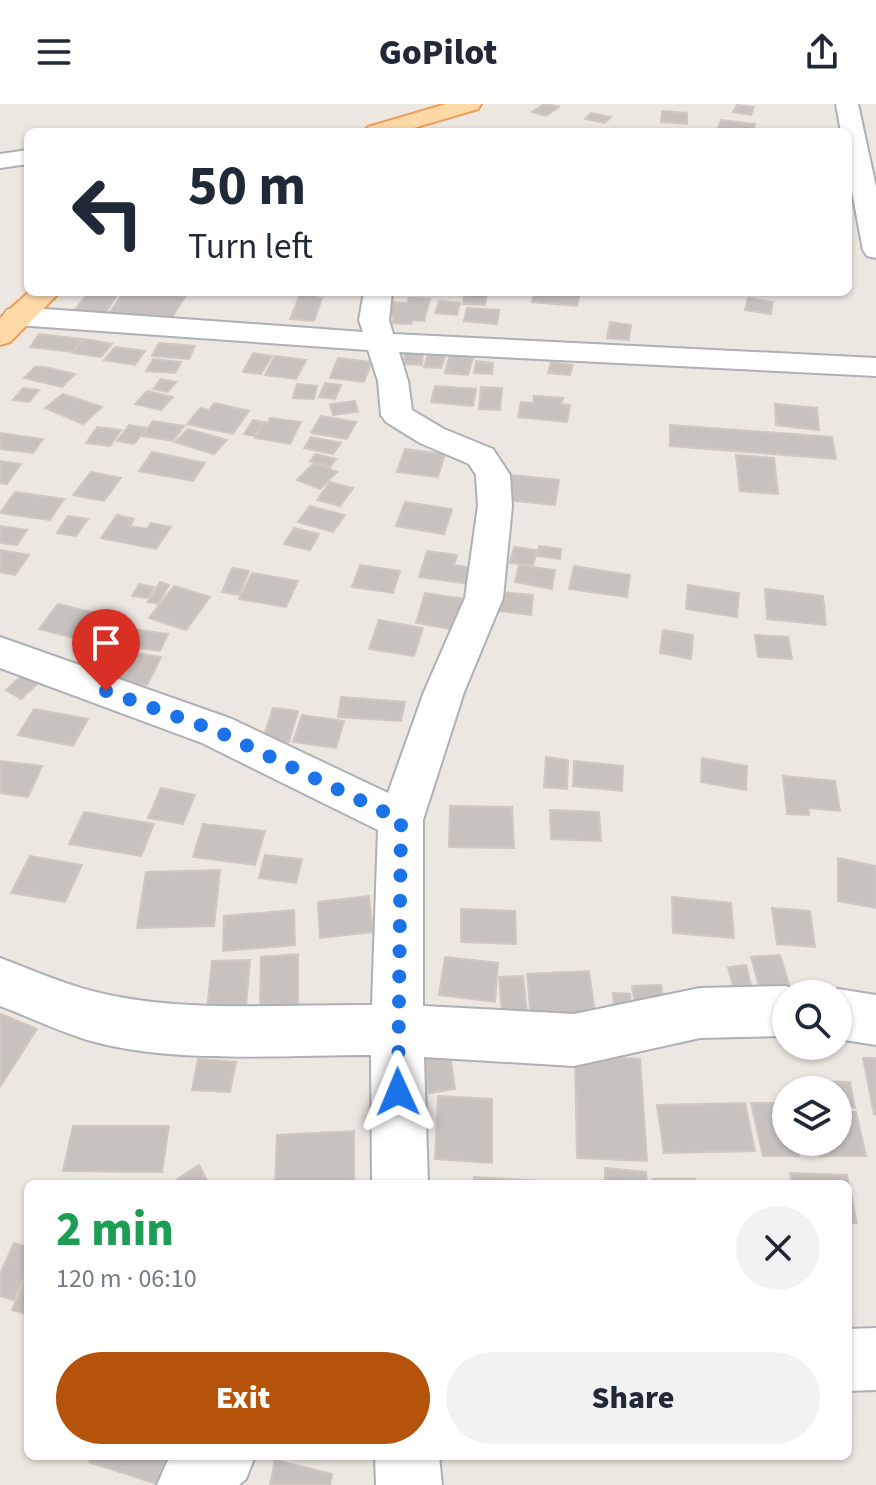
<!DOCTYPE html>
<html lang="en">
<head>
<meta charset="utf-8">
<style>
  body { margin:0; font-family:"Source Sans 3",sans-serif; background:#f2f2f3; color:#1f2937; height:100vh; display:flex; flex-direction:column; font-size:30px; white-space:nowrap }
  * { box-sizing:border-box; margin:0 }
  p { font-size:26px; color:#747a83 }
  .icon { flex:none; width:44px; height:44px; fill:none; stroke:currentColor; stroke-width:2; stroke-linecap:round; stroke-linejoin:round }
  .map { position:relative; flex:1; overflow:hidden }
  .details { position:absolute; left:24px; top:1076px; width:828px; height:280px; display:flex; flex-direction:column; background:#fff; border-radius:12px; box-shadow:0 2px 6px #0004 }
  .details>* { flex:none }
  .top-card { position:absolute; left:24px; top:24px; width:828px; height:168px; border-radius:12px; box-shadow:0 2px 6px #0004; background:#fff; color:#1f2937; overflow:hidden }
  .buttons { position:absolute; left:772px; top:876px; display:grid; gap:16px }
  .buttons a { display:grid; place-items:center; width:80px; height:80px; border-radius:50%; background:#fff; box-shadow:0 2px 6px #0004; font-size:40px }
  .pin { position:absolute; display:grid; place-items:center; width:68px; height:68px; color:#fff; margin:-82px -34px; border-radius:50% 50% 50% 0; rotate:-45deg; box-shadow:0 0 8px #0007 }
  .pin .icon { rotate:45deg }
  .me { position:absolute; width:88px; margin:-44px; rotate:359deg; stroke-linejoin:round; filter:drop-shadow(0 0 6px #0008) }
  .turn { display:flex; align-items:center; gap:28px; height:168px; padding:0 32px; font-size:36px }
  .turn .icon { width:104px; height:104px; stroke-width:2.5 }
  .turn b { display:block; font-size:56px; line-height:68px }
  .round { display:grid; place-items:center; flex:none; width:84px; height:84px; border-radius:42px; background:#f2f2f3 }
  .summary { display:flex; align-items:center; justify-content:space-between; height:136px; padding:0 32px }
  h1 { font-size:48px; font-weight:800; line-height:60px; color:#1e9e55 }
  .action { display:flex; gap:16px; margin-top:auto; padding:16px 32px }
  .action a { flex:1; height:92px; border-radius:48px; background:#b45309; color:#fff; font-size:32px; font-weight:800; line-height:92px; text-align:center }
  .action a+a { background:#f2f2f3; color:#1f2937 }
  header { display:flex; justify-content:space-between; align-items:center; height:104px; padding:0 32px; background:#fff; font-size:36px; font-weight:800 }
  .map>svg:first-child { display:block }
  .building { fill:#c8c2bf; stroke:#d1c7c0; stroke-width:2 }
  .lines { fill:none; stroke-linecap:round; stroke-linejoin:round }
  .minor-casing { stroke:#adb1b4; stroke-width:4 }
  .major-casing { stroke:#ed9f5a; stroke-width:4 }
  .minor { fill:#fff; fill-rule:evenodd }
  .major { fill:#fdd9a6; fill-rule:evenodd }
  .route { stroke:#1a73e8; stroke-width:14; stroke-dasharray:0 25.2 }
</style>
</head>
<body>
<header><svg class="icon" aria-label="menu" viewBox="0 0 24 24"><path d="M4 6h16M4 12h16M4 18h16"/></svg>GoPilot<svg class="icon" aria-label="share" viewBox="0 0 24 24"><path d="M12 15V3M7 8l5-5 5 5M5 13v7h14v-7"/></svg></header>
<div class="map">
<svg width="876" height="1381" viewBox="0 0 876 1381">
  <rect width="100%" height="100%" fill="#ece7e1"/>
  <g class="building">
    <path d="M 544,0 L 546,0 L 559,3 L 546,12 L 532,8 Z"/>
    <path d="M 737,1 L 754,3 L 751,11 L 733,8 Z"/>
    <path d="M 662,7 L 687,9 L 687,20 L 661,18 Z"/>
    <path d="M 591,9 L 611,13 L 605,19 L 585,15 Z"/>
    <path d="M 721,16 L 755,20 L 753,28 L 718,24 Z"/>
    <path d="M 124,188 L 143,188 L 185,193 L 171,215 L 110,208 Z"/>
    <path d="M 301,188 L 317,188 L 315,193 L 322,194 L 314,217 L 290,215 Z"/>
    <path d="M 464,188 L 487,188 L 485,201 L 463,200 Z"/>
    <path d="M 534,188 L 580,188 L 577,202 L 532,198 Z"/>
    <path d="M 88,189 L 117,191 L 105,210 L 74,207 Z"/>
    <path d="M 409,194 L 430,195 L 424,217 L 413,216 L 411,220 L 392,219 L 394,214 L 385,212 L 392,198 L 407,199 Z"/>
    <path d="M 748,194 L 773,198 L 771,210 L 745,206 Z"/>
    <path d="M 439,197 L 460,199 L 457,211 L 435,209 Z"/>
    <path d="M 467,204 L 499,206 L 497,220 L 464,217 Z"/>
    <path d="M 610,218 L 631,221 L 629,236 L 607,234 Z"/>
    <path d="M 39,230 L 82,235 L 73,248 L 30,243 Z"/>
    <path d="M 84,235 L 112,240 L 101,253 L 73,249 Z"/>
    <path d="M 159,239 L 195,242 L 189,255 L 152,252 Z"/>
    <path d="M 115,243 L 145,247 L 135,261 L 104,256 Z"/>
    <path d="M 405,247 L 423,247 L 422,261 L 404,260 Z"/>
    <path d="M 429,247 L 446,249 L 441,264 L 424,263 Z"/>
    <path d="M 253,249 L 272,252 L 261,270 L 243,268 Z"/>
    <path d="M 450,249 L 474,251 L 468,271 L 445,269 Z"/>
    <path d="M 275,252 L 306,256 L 296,275 L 265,271 Z"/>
    <path d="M 338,254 L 372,258 L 364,278 L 330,274 Z"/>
    <path d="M 153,255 L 181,258 L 175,269 L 146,267 Z"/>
    <path d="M 476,257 L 493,259 L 492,270 L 474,269 Z"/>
    <path d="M 551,258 L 573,261 L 570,271 L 548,269 Z"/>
    <path d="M 35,263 L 44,263 L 75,270 L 62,283 L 24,274 Z"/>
    <path d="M 161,275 L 176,278 L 168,288 L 153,285 Z"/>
    <path d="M 325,279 L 341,281 L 335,295 L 319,293 Z"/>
    <path d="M 297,280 L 317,282 L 314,295 L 293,294 Z"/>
    <path d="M 435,282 L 476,285 L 473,302 L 431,298 Z"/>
    <path d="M 481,283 L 502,284 L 500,306 L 479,305 Z"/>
    <path d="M 23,284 L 39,286 L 29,298 L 13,296 Z"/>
    <path d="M 147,287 L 173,293 L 161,306 L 135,300 Z"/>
    <path d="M 63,290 L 102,303 L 83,320 L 45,304 Z"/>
    <path d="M 534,292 L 563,294 L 561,300 L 570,301 L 567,318 L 518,313 L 521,298 L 533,299 Z"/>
    <path d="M 355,297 L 358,308 L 333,311 L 330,300 Z"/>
    <path d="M 214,299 L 249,307 L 233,330 L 187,320 L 200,304 L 209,306 Z"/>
    <path d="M 775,300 L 817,304 L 819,326 L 776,321 Z"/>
    <path d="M 321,312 L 356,318 L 347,335 L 311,329 Z"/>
    <path d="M 270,314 L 301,318 L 290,340 L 255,334 L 264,318 L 268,319 Z"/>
    <path d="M 253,316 L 263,318 L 254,332 L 244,330 Z"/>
    <path d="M 153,317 L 184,322 L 173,337 L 142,332 Z"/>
    <path d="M 129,321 L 147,324 L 134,340 L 117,337 Z"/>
    <path d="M 670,321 L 832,333 L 836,355 L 670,342 Z"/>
    <path d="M 97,323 L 121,326 L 110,342 L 86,339 Z"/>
    <path d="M 188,325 L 227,336 L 214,350 L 175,338 Z"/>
    <path d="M 0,329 L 43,335 L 33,349 L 0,345 Z"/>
    <path d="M 311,333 L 341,339 L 333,350 L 304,344 Z"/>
    <path d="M 405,345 L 445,350 L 438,373 L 397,368 Z"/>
    <path d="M 152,348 L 205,359 L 193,377 L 139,367 Z"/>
    <path d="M 316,350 L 336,355 L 330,363 L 310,357 Z"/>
    <path d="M 736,351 L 774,354 L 778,390 L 740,387 Z"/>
    <path d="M 0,357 L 21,360 L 7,380 L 0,379 Z"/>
    <path d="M 314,359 L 337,368 L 320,385 L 297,376 Z"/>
    <path d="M 91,368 L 121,374 L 104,397 L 73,391 Z"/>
    <path d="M 511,371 L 559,376 L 555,401 L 506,396 Z"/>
    <path d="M 330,378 L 353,384 L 340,402 L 317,396 Z"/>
    <path d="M 15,388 L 64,395 L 50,416 L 0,409 Z"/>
    <path d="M 405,398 L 452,405 L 444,430 L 396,422 Z"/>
    <path d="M 310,402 L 345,411 L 333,428 L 298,418 Z"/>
    <path d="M 117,411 L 134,415 L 130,422 L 147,425 L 151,419 L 171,423 L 156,445 L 101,434 Z"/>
    <path d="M 68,412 L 88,415 L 76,432 L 57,429 Z"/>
    <path d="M 0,422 L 27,426 L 17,441 L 0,439 Z"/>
    <path d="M 294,424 L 319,430 L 310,446 L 284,440 Z"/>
    <path d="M 539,442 L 561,445 L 560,455 L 537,452 Z"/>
    <path d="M 514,443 L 537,446 L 533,462 L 510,459 Z"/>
    <path d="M 0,446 L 29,451 L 15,471 L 0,468 Z"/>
    <path d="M 427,447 L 457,451 L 454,461 L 473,464 L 469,480 L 419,473 Z"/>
    <path d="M 360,461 L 400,467 L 393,489 L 352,483 Z"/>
    <path d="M 519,461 L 555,466 L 552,485 L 515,478 Z"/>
    <path d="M 574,462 L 630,471 L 627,493 L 569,485 Z"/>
    <path d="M 232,464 L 249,467 L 239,491 L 222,488 Z"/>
    <path d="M 252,469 L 298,477 L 286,503 L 239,495 Z"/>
    <path d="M 160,478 L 169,481 L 158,500 L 148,498 Z"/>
    <path d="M 139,480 L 154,483 L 148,494 L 132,492 Z"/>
    <path d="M 688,481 L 739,489 L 737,513 L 686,505 Z"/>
    <path d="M 174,482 L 210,493 L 186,526 L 149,514 Z"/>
    <path d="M 765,485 L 823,492 L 826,521 L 767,515 Z"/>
    <path d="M 501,488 L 533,491 L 531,511 L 498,507 Z"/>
    <path d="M 425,489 L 466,495 L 457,526 L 416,519 Z"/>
    <path d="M 58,500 L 100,510 L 81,536 L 39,525 Z"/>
    <path d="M 101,514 L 125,518 L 114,537 L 90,533 Z"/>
    <path d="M 379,516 L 423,524 L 414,552 L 369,545 Z"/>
    <path d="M 126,524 L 168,530 L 160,547 L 117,541 Z"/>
    <path d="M 663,526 L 693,531 L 691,555 L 660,549 Z"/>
    <path d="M 755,531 L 788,533 L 792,555 L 758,553 Z"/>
    <path d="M 104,544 L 161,553 L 147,581 L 89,572 Z"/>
    <path d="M 24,570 L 39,578 L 21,595 L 6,586 Z"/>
    <path d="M 341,593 L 405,598 L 401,617 L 338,613 Z"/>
    <path d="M 273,604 L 298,607 L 289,638 L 263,635 Z"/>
    <path d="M 34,605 L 88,615 L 73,642 L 18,631 Z"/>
    <path d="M 302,611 L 344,617 L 336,644 L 293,638 Z"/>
    <path d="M 546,653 L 568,656 L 567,685 L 544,683 Z"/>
    <path d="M 702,654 L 747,662 L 746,686 L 701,678 Z"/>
    <path d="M 0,657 L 42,662 L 28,693 L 0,689 Z"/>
    <path d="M 574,657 L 623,662 L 622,687 L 573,682 Z"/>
    <path d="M 783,672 L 835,677 L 840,707 L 808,704 L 809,711 L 787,710 Z"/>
    <path d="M 161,684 L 195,691 L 183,720 L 148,714 Z"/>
    <path d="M 450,702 L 512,703 L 514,744 L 449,743 Z"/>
    <path d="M 550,706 L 599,708 L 601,737 L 551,735 Z"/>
    <path d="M 84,708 L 154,720 L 141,752 L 69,740 Z"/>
    <path d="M 203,720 L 265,727 L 255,761 L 193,753 Z"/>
    <path d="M 265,751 L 302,755 L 296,779 L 259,774 Z"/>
    <path d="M 30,752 L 82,761 L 65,798 L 11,789 Z"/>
    <path d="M 838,754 L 876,762 L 876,804 L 838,797 Z"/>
    <path d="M 220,766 L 214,822 L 137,824 L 146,768 Z"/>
    <path d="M 369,792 L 373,828 L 320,834 L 318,798 Z"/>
    <path d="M 672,793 L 731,799 L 734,834 L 673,829 Z"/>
    <path d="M 772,804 L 810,807 L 815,843 L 777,840 Z"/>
    <path d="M 461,805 L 515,807 L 516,840 L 461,838 Z"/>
    <path d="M 294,806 L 295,841 L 223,847 L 224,812 Z"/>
    <path d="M 298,850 L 298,904 L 260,907 L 261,853 Z"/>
    <path d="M 780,851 L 789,880 L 759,882 L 751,853 Z"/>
    <path d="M 445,853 L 498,859 L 495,898 L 439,891 Z"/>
    <path d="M 250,856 L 245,914 L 206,916 L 212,857 Z"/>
    <path d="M 746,861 L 752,885 L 734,886 L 728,863 Z"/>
    <path d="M 589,867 L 595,910 L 531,913 L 527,870 Z"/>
    <path d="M 523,872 L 528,919 L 503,919 L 499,873 Z"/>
    <path d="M 661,881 L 665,905 L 636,906 L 632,882 Z"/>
    <path d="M 613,889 L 630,890 L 631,904 L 614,903 Z"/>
    <path d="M 1,910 L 37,925 L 0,983 L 0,912 Z"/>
    <path d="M 450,950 L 455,985 L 429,989 L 425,954 Z"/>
    <path d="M 575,951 L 640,955 L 647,1057 L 577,1054 Z"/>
    <path d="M 863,954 L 876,954 L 876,1010 L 874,1010 Z"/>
    <path d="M 198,955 L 236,958 L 230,988 L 192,986 Z"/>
    <path d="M 797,977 L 850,978 L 855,1004 L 838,1003 L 838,986 L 799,986 Z"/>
    <path d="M 438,992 L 492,995 L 492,1059 L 435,1055 Z"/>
    <path d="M 745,999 L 755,1047 L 664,1049 L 657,1001 Z"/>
    <path d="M 751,999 L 786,999 L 786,1038 L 796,1038 L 799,1052 L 763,1052 Z"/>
    <path d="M 838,1008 L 856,1008 L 866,1052 L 820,1052 L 817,1038 L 838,1038 Z"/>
    <path d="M 73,1022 L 169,1022 L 162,1068 L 63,1067 Z"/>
    <path d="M 354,1027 L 354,1080 L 275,1080 L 277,1031 Z"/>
    <path d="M 199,1061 L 209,1080 L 170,1080 Z"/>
    <path d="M 605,1064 L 646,1068 L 647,1080 L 605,1080 Z"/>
    <path d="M 790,1069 L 847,1071 L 857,1119 L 848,1119 L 848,1080 L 792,1080 Z"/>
    <path d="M 474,1073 L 554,1078 L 554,1080 L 474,1080 Z"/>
    <path d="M 653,1075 L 695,1075 L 696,1080 L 654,1080 Z"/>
    <path d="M 14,1139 L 28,1143 L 28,1163 L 14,1196 L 0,1192 L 0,1170 Z"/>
    <path d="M 28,1169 L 28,1211 L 12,1206 Z"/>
    <path d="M 91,1352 L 166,1352 L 157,1380 L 89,1358 Z"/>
    <path d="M 275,1356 L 332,1370 L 330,1381 L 270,1381 Z"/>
  </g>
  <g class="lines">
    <defs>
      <g id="minor">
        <path d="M 836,0 L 858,0 L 876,83 L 876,154 L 867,152 L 863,146 L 848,66 L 848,28 L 841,28 Z"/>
        <path d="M 28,46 L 28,60 L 0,64 L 0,50 Z"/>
        <path d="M 364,188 L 392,188 L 389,216 L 393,230 L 876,254 L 876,272 L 399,248 L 408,277 L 412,306 L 444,325 L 493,345 L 510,371 L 512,402 L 503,494 L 464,588 L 423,716 L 423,902 L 574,910 L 700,884 L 786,882 L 804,890 L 786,890 L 786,932 L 700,934 L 574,962 L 424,953 L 428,1080 L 372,1080 L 371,951 C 285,951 174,960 91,937 C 60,928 30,913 0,902 L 0,854 C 30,865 61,879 92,887 C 179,910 283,900 372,901 L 378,726 L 202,639 L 0,564 L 0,533 L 232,615 L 388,689 L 424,588 L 465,494 L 478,402 L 476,371 L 469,360 L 420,339 L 386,318 L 381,311 L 378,277 L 368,246 L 17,221 L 7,218 L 3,212 L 7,206 L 17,203 L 363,228 L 359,216 Z"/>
        <path d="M 838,885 L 876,891 L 876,941 L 838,935 L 838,890 L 826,890 Z"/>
        <path d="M 876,1224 L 876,1286 L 848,1287 L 848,1225 Z"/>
        <path d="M 173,1352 L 255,1352 L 246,1375 L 239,1381 L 157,1381 L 167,1358 Z"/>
        <path d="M 375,1352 L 439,1352 L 442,1381 L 376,1381 Z"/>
      </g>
      <g id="major">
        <path d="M 446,0 L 481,0 L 478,5 L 400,28 L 364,28 L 368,23 Z"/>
        <path d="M 29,188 L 60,188 L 10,238 L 0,241 L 0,214 Z"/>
      </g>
    </defs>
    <use href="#minor" class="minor-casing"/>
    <use href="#major" class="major-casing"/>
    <use href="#minor" class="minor"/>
    <use href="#major" class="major"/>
  </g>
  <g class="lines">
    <path class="route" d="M 106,587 L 217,627 L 401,716 L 398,988"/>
  </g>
</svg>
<div class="buttons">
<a><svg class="icon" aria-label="search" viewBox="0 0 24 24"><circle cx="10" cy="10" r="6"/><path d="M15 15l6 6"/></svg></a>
<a><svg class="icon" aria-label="layers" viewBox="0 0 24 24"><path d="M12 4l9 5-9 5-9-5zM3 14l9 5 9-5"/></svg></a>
</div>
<div class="pin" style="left:106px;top:587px;background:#d93025"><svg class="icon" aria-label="arrive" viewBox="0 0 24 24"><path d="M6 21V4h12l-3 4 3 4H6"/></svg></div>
<svg class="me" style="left:398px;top:988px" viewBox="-20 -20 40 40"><path d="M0-17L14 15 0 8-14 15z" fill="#1a73e8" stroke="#fff" stroke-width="4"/></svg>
<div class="top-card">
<div class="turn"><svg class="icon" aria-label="left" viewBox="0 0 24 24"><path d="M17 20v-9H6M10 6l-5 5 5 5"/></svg><div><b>50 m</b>Turn left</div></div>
</div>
<section class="details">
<div class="summary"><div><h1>2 min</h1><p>120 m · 06:10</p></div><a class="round"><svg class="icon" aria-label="close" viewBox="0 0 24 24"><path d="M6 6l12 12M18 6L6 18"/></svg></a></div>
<div class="action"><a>Exit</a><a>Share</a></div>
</section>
</div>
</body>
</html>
